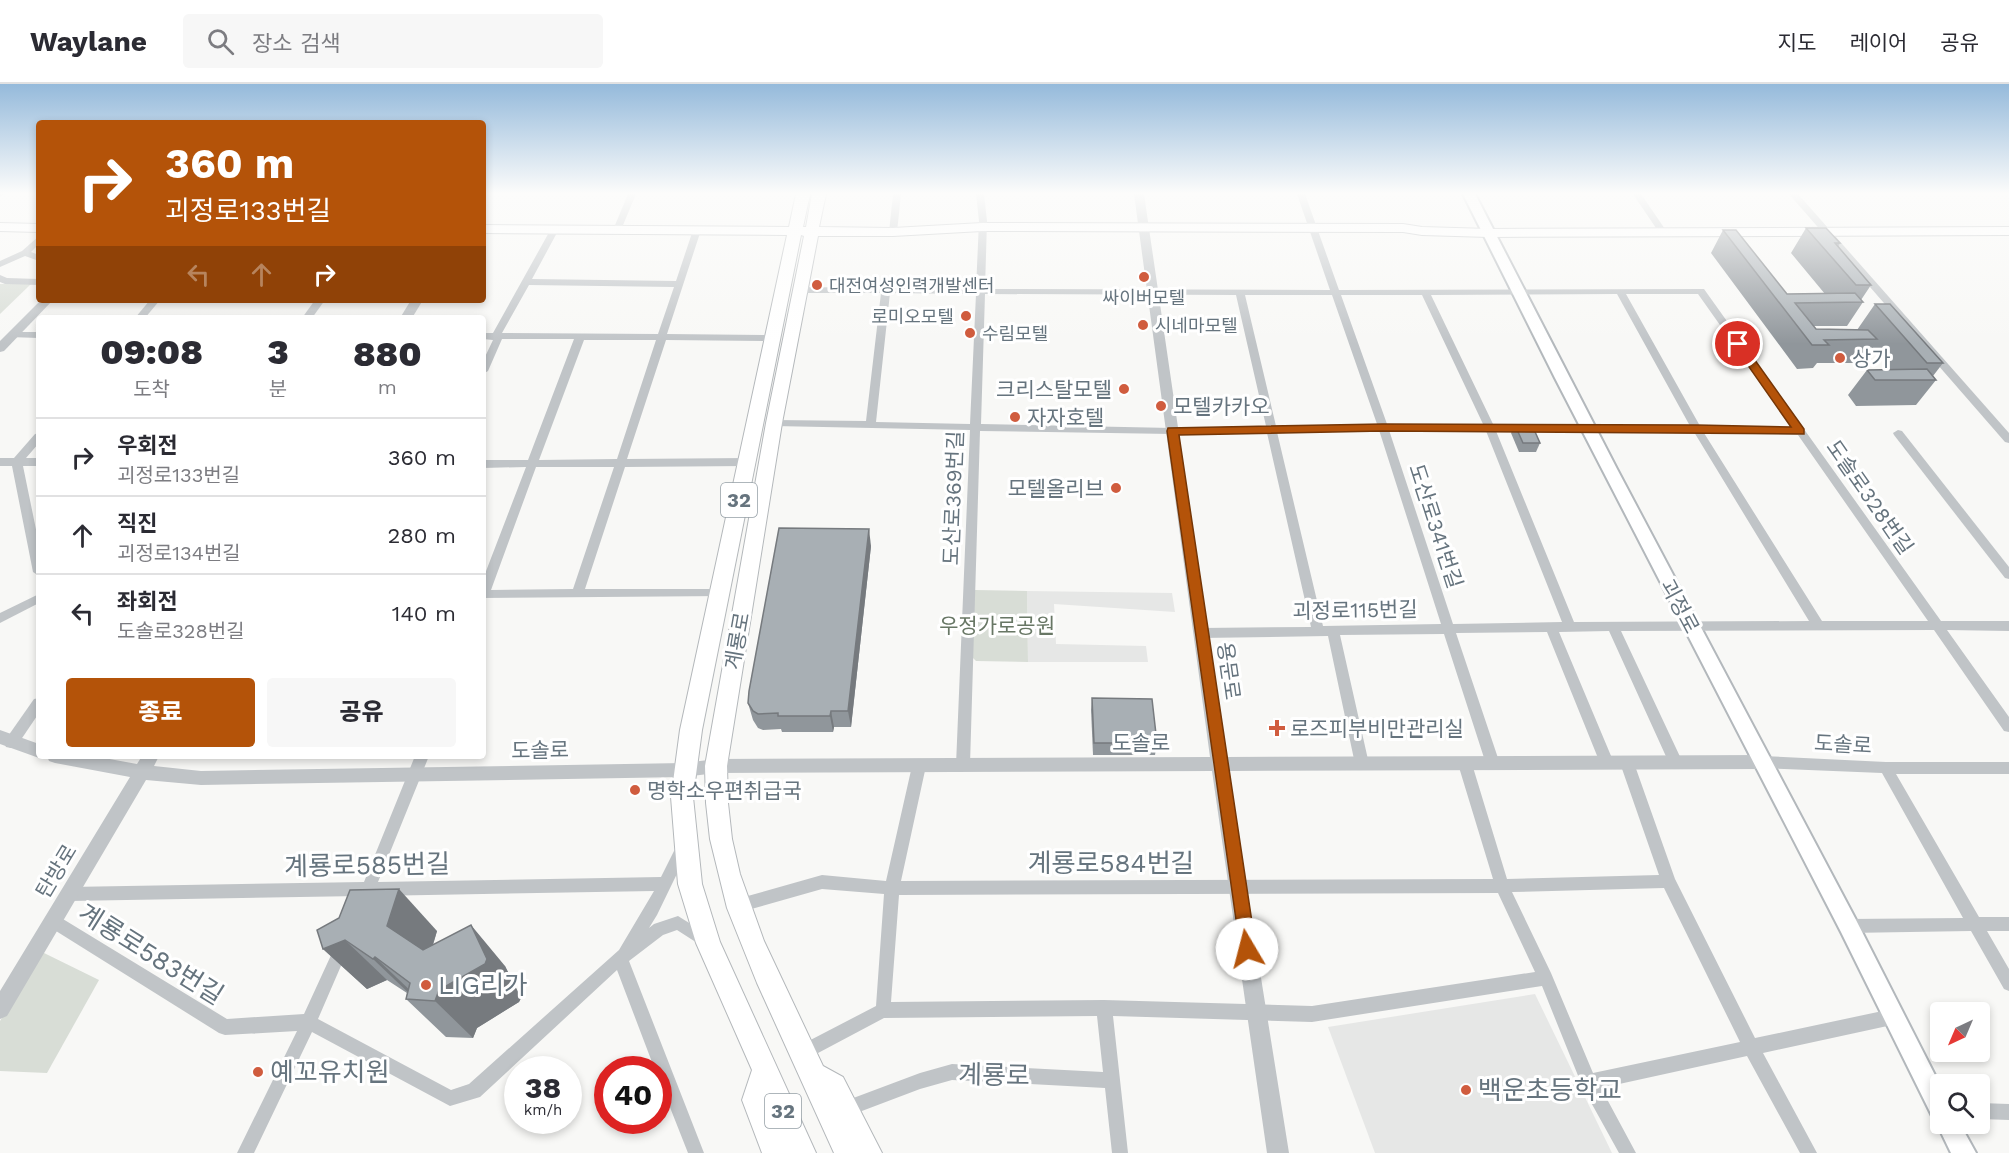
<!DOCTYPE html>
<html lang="ko">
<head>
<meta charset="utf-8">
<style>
  body { margin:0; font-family:"Work Sans","Noto Sans KR",sans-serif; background:#f7f7f7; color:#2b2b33; height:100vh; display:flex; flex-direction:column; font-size:22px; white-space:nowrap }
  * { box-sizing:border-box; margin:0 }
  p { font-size:20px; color:#7c7c81 }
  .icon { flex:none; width:33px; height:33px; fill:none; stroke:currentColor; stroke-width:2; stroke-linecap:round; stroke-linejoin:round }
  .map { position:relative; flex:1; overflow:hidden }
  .details { position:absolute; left:36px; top:231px; width:450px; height:444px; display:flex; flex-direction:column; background:#fff; border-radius:6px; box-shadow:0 3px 9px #0003 }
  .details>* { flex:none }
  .hud { position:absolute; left:36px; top:36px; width:450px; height:183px; border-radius:6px; box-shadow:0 3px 9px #0003; background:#b45309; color:#fff; overflow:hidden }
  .needle { width:39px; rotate:224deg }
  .tools { position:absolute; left:1930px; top:918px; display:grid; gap:12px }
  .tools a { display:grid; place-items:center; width:60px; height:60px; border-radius:6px; background:#fff; box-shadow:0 3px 9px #0003; font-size:30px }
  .speed { position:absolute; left:504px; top:972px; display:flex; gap:12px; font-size:30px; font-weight:700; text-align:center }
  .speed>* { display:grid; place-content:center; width:78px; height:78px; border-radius:50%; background:#fff; box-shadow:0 3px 9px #0003; line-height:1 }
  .speed small { font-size:15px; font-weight:400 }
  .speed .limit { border:9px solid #d22; background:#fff; color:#111 }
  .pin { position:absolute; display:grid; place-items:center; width:51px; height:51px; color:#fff; margin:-26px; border:3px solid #fff; border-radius:50%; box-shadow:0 2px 6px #0007 }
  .me { position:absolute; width:66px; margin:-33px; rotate:352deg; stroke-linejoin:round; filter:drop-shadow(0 0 4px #0008) }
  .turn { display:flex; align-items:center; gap:21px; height:126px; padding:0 30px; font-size:27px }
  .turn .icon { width:78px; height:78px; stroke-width:2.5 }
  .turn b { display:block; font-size:42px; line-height:51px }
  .lanes { display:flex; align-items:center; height:57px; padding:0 30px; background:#0003; justify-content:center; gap:30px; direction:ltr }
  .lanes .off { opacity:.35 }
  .eta { display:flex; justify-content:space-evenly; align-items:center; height:102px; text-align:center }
  .eta b { font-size:36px; font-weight:800; line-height:42px }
  .action { display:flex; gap:12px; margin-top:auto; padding:12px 30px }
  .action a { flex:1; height:69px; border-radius:6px; background:#b45309; color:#fff; font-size:24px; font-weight:800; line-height:69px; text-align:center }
  .action a+a { background:#f7f7f7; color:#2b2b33 }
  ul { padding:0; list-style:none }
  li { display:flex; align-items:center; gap:18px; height:78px; padding:0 30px; border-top:2px solid #e1e1e2 }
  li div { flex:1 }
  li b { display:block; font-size:22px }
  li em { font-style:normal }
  header { display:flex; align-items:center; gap:36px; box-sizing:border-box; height:84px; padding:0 30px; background:#fff; border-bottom:2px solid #e1e1e2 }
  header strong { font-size:28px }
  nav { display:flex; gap:33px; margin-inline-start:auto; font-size:21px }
  .search { width:420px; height:54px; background:#f7f7f7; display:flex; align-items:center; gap:15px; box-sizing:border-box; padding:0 21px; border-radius:6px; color:#7c7c81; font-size:22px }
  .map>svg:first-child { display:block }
  .built { fill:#e6e7e6 }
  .green { fill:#d8ddd6 }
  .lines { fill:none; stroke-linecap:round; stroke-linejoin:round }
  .secondary-casing { stroke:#b3b8bc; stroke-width:4 }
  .primary-casing { stroke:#b4b8bb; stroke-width:2 }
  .minor { fill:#c0c4c7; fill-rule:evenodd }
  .tertiary { fill:#c0c4c7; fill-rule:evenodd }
  .secondary { fill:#fff; fill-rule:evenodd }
  .primary { fill:#fff; fill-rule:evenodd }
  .wall { fill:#90969b }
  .shaded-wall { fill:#767a7e }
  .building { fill:#a8afb4; stroke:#767a7e; stroke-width:1.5 }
  .route { fill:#b45309; stroke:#753606; stroke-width:1.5 }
  .poi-dot { fill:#d05c3e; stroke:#fff; stroke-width:2 }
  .labels { text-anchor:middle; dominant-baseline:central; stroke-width:6; stroke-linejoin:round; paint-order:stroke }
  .far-poi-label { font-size:18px; fill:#66747e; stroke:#fff; text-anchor:start }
  .shield { fill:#fff; stroke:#949ea5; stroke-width:1.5 }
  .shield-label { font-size:20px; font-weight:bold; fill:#66747e }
  .poi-label { font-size:21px; fill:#66747e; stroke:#fff; text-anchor:start }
  .street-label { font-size:21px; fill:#66747e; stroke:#fff }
  .park-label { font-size:21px; fill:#687765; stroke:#fff }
  .near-street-label { font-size:26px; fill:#66747e; stroke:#fff }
  .near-poi-label { font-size:26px; fill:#66747e; stroke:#fff; text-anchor:start }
</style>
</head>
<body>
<header>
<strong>Waylane</strong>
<div class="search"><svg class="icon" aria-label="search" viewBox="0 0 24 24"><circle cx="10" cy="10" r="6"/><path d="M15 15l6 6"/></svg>장소 검색</div>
<nav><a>지도</a><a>레이어</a><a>공유</a></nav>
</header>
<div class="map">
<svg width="2009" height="1069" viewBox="0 0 2009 1069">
  <rect width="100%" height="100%" fill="#f8f8f6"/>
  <g class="built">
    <path d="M 1027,507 L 1172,509 L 1175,528 L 1054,520 L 1056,560 L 1146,562 L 1148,578 L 1028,578 Z"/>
    <path d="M 1535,910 L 1612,1069 L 1375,1069 L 1328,943 Z"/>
  </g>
  <g class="green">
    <path d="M 0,200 L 31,200 L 0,230 Z"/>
    <path d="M 975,506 L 1027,507 L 1028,578 L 976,577 L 966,567 Z"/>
    <path d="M 42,868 L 99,896 L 47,989 L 0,987 L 0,937 Z"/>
  </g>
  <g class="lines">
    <defs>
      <path id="secondary" d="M 1463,110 L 1475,110 L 1617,385 L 1855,834 L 1941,1003 L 1941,1040 L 1960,1040 L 1976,1069 L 1951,1069 L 1937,1040 L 1938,1036 L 1933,1034 L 1841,848 L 1555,294 Z"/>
      <g id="primary">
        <path d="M 796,110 L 810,110 L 803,143 L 806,143 L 812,110 L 826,110 L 819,143 L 893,144 L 982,139 L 1403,140 L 1422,143 L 1489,145 L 2009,143 L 2009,151 L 1489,153 L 1422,151 L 1403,148 L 982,147 L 893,152 L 818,152 L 782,339 L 727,682 L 728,719 L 732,755 L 740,790 L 764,857 L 823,982 L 843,993 L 882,1069 L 834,1069 L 757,899 L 727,824 L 710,755 L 706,719 L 705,682 L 766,339 L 804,152 L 801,151 L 702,646 L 693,713 L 702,800 L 720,858 L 816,1069 L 762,1069 L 742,1016 L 752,986 L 696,859 L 678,800 L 671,713 L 680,646 L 787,151 L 483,149 L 483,141 L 789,143 Z"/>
        <path d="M 0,139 L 39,140 L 39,148 L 0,147 Z"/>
      </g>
    </defs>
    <use href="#secondary" class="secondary-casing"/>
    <use href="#primary" class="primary-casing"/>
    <g class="minor">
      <path d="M 0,110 L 5,110 L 0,113 Z"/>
      <path d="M 628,110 L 636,110 L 621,146 L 614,148 L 613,146 Z"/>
      <path d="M 893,110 L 901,110 L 897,148 L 893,151 L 889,148 Z"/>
      <path d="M 976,110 L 984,110 L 987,137 L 985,205 L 1330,206 L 1297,110 L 1305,110 L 1339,206 L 1704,205 L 1941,537 L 2009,537 L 2009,547 L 1947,546 L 2009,633 L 2009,648 L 2004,647 L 1934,546 L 1621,547 L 1683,679 L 1681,683 L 1676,685 L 1671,683 L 1669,679 L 1609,547 L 1559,548 L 1614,679 L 1612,683 L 1607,685 L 1602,683 L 1600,679 L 1547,548 L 1456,549 L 1500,680 L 1498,684 L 1493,686 L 1488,684 L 1486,680 L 1444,550 L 1340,551 L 1369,680 L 1367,684 L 1362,686 L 1357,684 L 1355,680 L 1328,552 L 1201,554 L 1197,552 L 1195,549 L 1197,546 L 1201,544 L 1311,543 L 1267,349 L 1172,350 L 980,347 L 970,681 L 968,685 L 963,687 L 958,685 L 956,681 L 970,346 L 774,342 L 769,339 L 774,336 L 866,337 L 881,209 L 799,209 L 794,206 L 799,203 L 976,205 L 979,137 ZM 890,209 L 976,210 L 970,340 L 876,338 ZM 985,210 L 1236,211 L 1266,342 L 1172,344 L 981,340 ZM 1617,210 L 1690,342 L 1493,340 L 1431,211 ZM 1626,210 L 1698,210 L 1793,344 L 1700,342 ZM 1245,211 L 1332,211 L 1377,340 L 1276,342 ZM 1341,211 L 1422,211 L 1483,340 L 1387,340 ZM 1379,346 L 1441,540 L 1323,542 L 1277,348 ZM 1389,346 L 1486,347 L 1562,538 L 1453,540 ZM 1496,347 L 1694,348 L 1809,537 L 1574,538 ZM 1704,349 L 1798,351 L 1928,537 L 1822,537 Z"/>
      <path d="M 1633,110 L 1641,110 L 1667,148 L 1666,150 L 1660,150 Z"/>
      <path d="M 1789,110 L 1798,110 L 2009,349 L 2009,359 L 2005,358 Z"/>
      <path d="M 552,143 L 559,145 L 532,195 L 676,197 L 693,146 L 700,144 L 701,146 L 667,250 L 773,251 L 778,254 L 773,257 L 666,256 L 627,375 L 747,374 L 752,378 L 747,382 L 625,383 L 585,505 L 720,505 L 724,506 L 726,509 L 724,512 L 483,514 L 483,495 L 526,383 L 483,384 L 483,376 L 528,376 L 574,255 L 502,255 L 488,287 L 483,290 L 483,277 L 493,256 L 483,255 L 483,249 L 493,249 ZM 529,201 L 674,203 L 658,250 L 502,249 ZM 584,256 L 656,256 L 617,375 L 539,376 ZM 536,383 L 614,383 L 573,505 L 491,506 Z"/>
      <path d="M 39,152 L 39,160 L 31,168 L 39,171 L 39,177 L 25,172 L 0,183 L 0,177 L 22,167 Z"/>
      <path d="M 0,191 L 7,194 L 39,195 L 39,201 L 5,200 L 0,198 Z"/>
      <path d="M 150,216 L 160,216 L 145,234 L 135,234 Z"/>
      <path d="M 315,216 L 325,216 L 312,234 L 302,234 Z"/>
      <path d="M 12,248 L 39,248 L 39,254 L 9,253 L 7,251 Z"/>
      <path d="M 1898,346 L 1902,347 L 2009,483 L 2009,495 L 2005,494 L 1894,351 L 1893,349 Z"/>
      <path d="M 39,349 L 39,359 L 26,374 L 39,374 L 39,382 L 23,382 L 39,460 L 39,492 L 33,488 L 12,382 L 0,382 L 0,374 L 14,374 L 35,350 Z"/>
      <path d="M 39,510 L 39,519 L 0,539 L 0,529 Z"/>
      <path d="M 39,614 L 39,629 L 16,663 L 11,664 L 6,663 L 4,659 L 6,655 L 34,615 Z"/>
      <path d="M 415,672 L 429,672 L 378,798 L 661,793 L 678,759 L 683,757 L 688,759 L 690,763 L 688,767 L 657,831 L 649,844 L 654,840 L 678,832 L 710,852 L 712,857 L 710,862 L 705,864 L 677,846 L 663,851 L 629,877 L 704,1069 L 688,1069 L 658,993 L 658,986 L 655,986 L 617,886 L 480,1013 L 450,1022 L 312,948 L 254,1069 L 237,1069 L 297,947 L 225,951 L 219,949 L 48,842 L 46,837 L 48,832 L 53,830 L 58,832 L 227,935 L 304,930 L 338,856 L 343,854 L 348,856 L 350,861 L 318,935 L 451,1006 L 469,1000 L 619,866 L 654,807 L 373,812 L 371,815 L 366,817 L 361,815 L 360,812 L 69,817 L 64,815 L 62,810 L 64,805 L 69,803 L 364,798 Z"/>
      <path d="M 1762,672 L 1886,678 L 2009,678 L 2009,690 L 1896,690 L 1979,833 L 2009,833 L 2009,847 L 1987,847 L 2009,885 L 2009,907 L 2004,905 L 1971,847 L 1848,849 L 1843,847 L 1841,842 L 1843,837 L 1848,835 L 1963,834 L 1882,689 L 1762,684 L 1757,682 L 1755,678 L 1757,674 Z"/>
      <path d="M 1627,673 L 1632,675 L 1634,679 L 1675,795 L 1755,954 L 1892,925 L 1898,928 L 1900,933 L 1898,938 L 1892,941 L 1763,969 L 1817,1069 L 1800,1069 L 1747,972 L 1601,1004 L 1636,1069 L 1619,1069 L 1583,1004 L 1542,902 L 1312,938 L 1113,932 L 1128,1069 L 1112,1069 L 1105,1004 L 952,996 L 920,1005 L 846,1033 L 840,1031 L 838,1025 L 840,1019 L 920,989 L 952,980 L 1103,988 L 1097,932 L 884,934 L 803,977 L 797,975 L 795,969 L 797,963 L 876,922 L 884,810 L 822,805 L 737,829 L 732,827 L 730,822 L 732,817 L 737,815 L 822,791 L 886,797 L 912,682 L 914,678 L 919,676 L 924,678 L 926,682 L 901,797 L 1493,795 L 1458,680 L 1460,676 L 1465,674 L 1470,676 L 1472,680 L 1507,795 L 1659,791 L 1620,679 L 1622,675 ZM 1664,804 L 1740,958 L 1593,989 L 1551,889 L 1512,808 ZM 1498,809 L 1535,888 L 1312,922 L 1104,916 L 891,918 L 899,811 Z"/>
      <path d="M 1980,1019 L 2009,1020 L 2009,1036 L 1980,1035 Z"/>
    </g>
    <g class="tertiary">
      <path d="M 1134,110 L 1144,110 L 1226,673 L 1762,671 L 1768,673 L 1770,678 L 1768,683 L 1762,685 L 1228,687 L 1289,1069 L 1267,1069 L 1212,687 L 716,689 L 684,693 L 201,701 L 146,696 L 7,932 L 0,935 L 0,907 L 130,693 L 55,679 L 49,677 L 47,672 L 93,672 L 137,680 L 142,672 L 159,672 L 154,682 L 201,687 L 684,679 L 716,675 L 1210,673 Z"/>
      <path d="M 41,216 L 53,216 L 4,267 L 0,268 L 0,257 Z"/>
      <path d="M 411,216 L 423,216 L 412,234 L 400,234 Z"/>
      <path d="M 0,646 L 39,660 L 39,672 L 45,672 L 39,674 L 0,660 Z"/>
    </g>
    <use href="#secondary" class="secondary"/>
    <use href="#primary" class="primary"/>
  </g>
  <g class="wall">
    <path d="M 1806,144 L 1840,159 L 1838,163 L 1871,201 L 1861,216 L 1863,218 L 1847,242 L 1813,242 L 1816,245 L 1857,246 L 1875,220 L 1943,279 L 1933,292 L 1936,296 L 1916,321 L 1856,322 L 1848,311 L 1867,286 L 1891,286 L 1871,263 L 1860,279 L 1817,279 L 1813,284 L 1797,285 L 1711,169 L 1723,146 L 1787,210 L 1825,210 L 1791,169 Z"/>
    <path d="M 1515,341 L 1540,359 L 1536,368 L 1519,368 L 1511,349 Z"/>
    <path d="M 871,462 L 851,643 L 834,643 L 833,648 L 782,648 L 781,645 L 763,646 L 758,644 L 753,636 L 748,619 Z"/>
    <path d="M 1092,614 L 1157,659 L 1155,671 L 1093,671 L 1091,626 Z"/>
    <path d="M 317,846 L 437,847 L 433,861 L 505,882 L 521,914 L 519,918 L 477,944 L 473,954 L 446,953 L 406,915 L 407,909 L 387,896 L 367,905 L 323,865 Z"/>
  </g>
  <g class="shaded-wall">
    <path d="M 869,445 L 871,462 L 851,643 L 848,627 Z"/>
    <path d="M 831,627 L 834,643 L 833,648 L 830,632 Z"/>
    <path d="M 399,805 L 437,847 L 426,883 L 387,842 Z"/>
    <path d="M 471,841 L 505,882 L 521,914 L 519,918 L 477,944 L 473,954 L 435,917 L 439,906 Z"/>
    <path d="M 345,856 L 387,896 L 367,905 L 323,865 Z"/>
    <path d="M 375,873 L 416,912 L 414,914 L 373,875 Z"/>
  </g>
  <g class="building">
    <path d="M 1806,144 L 1826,144 L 1840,159 L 1835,159 L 1871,201 L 1856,201 Z"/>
    <path d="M 1723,146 L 1736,146 L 1787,210 L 1855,209 L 1863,218 L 1795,219 L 1816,245 L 1868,246 L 1877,255 L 1824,256 L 1829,261 L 1812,261 Z"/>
    <path d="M 1875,220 L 1890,220 L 1943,279 L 1927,279 Z"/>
    <path d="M 1927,285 L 1936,296 L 1875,296 L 1867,286 Z"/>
    <path d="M 1515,341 L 1532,341 L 1540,359 L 1523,359 Z"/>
    <path d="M 779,444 L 869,445 L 848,627 L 831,627 L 830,632 L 778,632 L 778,629 L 758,630 L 753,627 L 748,619 L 749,607 Z"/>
    <path d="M 1092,614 L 1152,615 L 1157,659 L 1094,659 Z"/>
    <path d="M 399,805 L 387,842 L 423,866 L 471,841 L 487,875 L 485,880 L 439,906 L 435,917 L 406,915 L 410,899 L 375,873 L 373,875 L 345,856 L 323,865 L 317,846 L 339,834 L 350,806 Z"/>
  </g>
  <linearGradient id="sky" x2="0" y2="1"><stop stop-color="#95badb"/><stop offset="0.42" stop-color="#fcfcfb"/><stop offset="1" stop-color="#fcfcfb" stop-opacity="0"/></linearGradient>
  <rect width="2009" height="260" fill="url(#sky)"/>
  <path class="route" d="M 1738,257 L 1742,258 L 1804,345 L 1804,350 L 1383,347 L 1179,351 L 1256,865 L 1253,871 L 1247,873 L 1241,871 L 1167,347 L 1168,344 L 1383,340 L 1697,341 L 1791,343 L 1733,260 Z"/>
  <g class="poi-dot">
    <circle cx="1144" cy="193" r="6"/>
    <circle cx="817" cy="201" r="6"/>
    <circle cx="966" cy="232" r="6"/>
    <circle cx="1143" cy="241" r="6"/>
    <circle cx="970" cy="249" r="6"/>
    <circle cx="1840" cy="274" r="6"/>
    <circle cx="1124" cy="305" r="6"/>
    <circle cx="1161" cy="322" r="6"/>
    <circle cx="1015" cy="333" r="6"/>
    <circle cx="1116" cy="404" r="6"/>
    <path d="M1274 635h6v6h6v6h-6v6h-6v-6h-6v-6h6z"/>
    <circle cx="635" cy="706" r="6"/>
    <circle cx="426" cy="901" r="6"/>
    <circle cx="258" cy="988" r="6"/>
    <circle cx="1466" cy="1006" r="6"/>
  </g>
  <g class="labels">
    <g class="far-poi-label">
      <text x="829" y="201">대전여성인력개발센터</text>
      <text x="1144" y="213" text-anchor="middle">싸이버모텔</text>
      <text x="954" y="232" text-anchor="end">로미오모텔</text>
      <text x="1155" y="241">시네마모텔</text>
      <text x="982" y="249">수림모텔</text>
    </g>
    <g class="shield">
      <rect x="721" y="399" width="36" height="34" rx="4.5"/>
      <rect x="765" y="1010" width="36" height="34" rx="4.5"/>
    </g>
    <g class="shield-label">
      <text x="739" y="416">32</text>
      <text x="783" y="1027">32</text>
    </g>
    <g class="poi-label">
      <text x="1852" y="274">상가</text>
      <text x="1112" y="305" text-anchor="end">크리스탈모텔</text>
      <text x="1173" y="322">모텔카카오</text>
      <text x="1027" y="333">자자호텔</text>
      <text x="1104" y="404" text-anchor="end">모텔올리브</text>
      <text x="1290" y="644">로즈피부비만관리실</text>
      <text x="647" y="706">명학소우편취급국</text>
    </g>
    <g class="street-label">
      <text transform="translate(1870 413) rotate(55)">도솔로328번길</text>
      <text transform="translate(953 414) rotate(-88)">도산로369번길</text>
      <text transform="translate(1436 442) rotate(72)">도산로341번길</text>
      <text transform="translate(1680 522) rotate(62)">괴정로</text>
      <text transform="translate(1355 526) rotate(-1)">괴정로115번길</text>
      <text transform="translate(737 557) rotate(-80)">계룡로</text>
      <text transform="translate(1229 587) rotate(82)">용문로</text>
      <text x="1141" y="658">도솔로</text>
      <text transform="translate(1843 660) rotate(3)">도솔로</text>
      <text transform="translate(540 666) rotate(-1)">도솔로</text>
      <text transform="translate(56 787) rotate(-59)">탄방로</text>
    </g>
    <g class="park-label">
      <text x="997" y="541">우정가로공원</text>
    </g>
    <g class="near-street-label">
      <text x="1111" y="779">계룡로584번길</text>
      <text transform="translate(367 781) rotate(-1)">계룡로585번길</text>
      <text transform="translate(151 870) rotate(32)">계룡로583번길</text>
      <text transform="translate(994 991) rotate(1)">계룡로</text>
    </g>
    <g class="near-poi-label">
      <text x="438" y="901">LIG리가</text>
      <text x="270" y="988">예꼬유치원</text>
      <text x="1478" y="1006">백운초등학교</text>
    </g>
  </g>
</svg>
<div class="tools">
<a><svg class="needle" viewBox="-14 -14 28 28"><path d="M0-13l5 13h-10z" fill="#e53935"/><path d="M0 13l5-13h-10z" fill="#7c7c81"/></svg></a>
<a><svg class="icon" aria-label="search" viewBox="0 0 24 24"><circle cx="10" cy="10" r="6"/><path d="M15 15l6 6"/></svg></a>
</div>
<div class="speed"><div>38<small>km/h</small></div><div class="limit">40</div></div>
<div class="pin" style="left:1738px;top:260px;background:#d93025"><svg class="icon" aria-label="arrive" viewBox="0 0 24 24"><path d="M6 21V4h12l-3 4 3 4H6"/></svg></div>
<svg class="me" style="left:1247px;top:865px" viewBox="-20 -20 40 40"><circle r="19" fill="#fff"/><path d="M0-13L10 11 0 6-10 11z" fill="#b45309"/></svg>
<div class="hud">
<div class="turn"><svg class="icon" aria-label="right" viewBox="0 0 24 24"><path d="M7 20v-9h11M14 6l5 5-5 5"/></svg><div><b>360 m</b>괴정로133번길</div></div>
<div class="lanes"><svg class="icon off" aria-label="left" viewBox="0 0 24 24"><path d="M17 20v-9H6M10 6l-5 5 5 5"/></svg><svg class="icon off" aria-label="ahead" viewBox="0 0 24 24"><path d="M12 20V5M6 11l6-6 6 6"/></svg><svg class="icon" aria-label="right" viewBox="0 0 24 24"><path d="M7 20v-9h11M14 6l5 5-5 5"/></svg></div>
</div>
<section class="details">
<div class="eta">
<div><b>09:08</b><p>도착</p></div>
<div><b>3</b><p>분</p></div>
<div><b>880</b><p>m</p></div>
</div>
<ul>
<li><svg class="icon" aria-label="right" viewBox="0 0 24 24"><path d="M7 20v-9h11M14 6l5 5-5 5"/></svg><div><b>우회전</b><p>괴정로133번길</p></div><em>360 m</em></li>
<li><svg class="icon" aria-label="ahead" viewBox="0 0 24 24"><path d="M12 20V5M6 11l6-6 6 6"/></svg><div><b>직진</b><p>괴정로134번길</p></div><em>280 m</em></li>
<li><svg class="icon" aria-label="left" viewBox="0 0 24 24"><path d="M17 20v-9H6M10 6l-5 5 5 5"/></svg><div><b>좌회전</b><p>도솔로328번길</p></div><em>140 m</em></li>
</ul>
<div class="action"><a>종료</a><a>공유</a></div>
</section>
</div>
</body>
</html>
